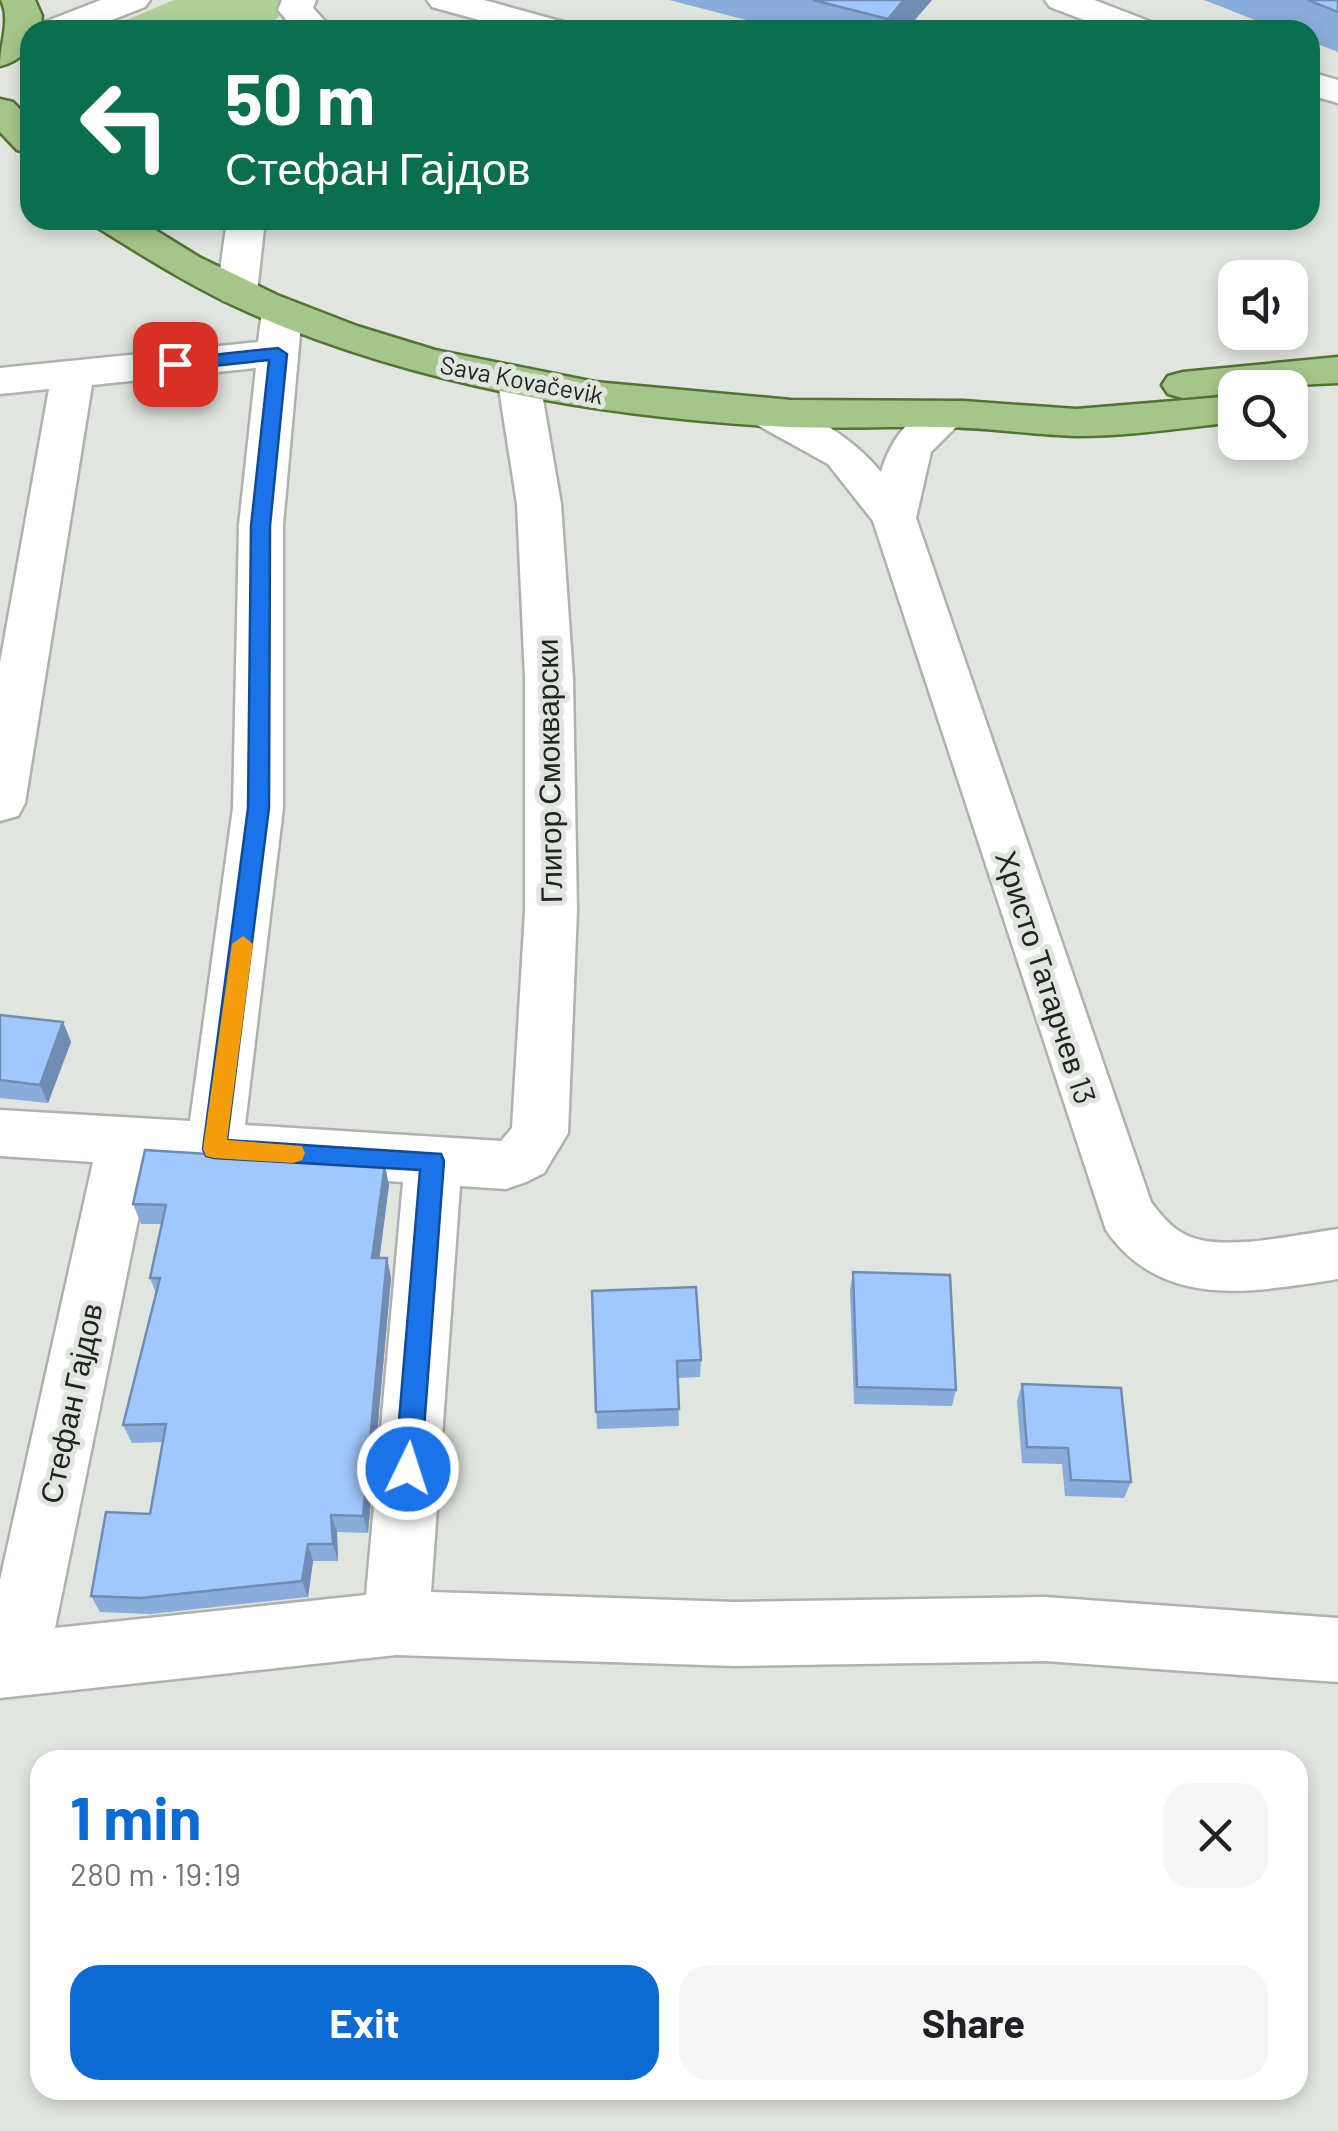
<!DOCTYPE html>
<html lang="en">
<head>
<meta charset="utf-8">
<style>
  body { margin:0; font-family:Barlow,sans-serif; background:#f6f6f6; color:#202124; height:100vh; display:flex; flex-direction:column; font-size:38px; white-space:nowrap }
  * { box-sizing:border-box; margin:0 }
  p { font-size:32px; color:#757577 }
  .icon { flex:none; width:55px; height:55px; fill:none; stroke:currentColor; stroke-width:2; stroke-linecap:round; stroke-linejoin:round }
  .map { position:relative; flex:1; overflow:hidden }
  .panel { position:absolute; left:30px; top:1750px; width:1278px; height:350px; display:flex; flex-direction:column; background:#fff; border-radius:30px; box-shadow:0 5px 15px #0003 }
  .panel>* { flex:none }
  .top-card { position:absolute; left:20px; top:20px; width:1300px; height:210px; border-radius:30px; box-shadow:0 5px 15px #0003; background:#0b6e4f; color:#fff; overflow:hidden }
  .tools { position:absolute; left:1218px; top:260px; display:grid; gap:20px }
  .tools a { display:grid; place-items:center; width:90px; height:90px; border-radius:20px; background:#fff; box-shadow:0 5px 15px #0003; font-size:50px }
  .pin { position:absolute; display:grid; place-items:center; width:85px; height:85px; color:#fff; margin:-42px; border-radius:20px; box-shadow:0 5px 15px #0006 }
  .me { position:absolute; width:110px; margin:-55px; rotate:4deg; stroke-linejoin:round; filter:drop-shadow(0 0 8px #0008) }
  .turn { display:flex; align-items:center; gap:35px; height:210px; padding:0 40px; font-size:45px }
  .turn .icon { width:130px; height:130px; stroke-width:2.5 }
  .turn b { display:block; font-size:70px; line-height:85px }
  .round { display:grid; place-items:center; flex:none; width:105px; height:105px; border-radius:30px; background:#f6f6f6 }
  .overview { display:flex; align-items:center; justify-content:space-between; height:170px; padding:0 40px }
  h1 { font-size:60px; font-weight:700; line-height:75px; color:#0b6bd3 }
  .button { display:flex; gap:20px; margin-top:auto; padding:20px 40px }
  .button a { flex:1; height:115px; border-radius:30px; background:#0b6bd3; color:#fff; font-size:40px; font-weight:700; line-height:115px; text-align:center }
  .button a+a { background:#f6f6f6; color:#202124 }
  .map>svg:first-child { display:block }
  .green { fill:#b0cf99 }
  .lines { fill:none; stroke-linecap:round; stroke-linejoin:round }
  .minor-casing { stroke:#aeb1ac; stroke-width:5 }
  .major-casing { stroke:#527333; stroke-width:5 }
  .minor { fill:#fff; fill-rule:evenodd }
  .major { fill:#a6c58a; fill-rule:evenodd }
  .wall { fill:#8aacda }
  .shaded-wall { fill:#718cb2 }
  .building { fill:#a1c8fe; stroke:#718cb2; stroke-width:2.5 }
  .route { fill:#1a73e8; stroke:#114b97; stroke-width:2.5 }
  .slow { fill:#f59e0b }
  .labels { text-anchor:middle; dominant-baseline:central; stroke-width:10; stroke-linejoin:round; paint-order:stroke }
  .far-street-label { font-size:25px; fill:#232422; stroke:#e1e5df }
  .street-label { font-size:30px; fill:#232422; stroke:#e1e5df }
</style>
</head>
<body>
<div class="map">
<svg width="1338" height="2131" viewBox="0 0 1338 2131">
  <rect width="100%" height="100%" fill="#e1e5df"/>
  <path class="green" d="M 174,0 L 279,0 L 279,16 L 266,30 L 103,30 Z"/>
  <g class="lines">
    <defs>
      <g id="minor">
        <path d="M 101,0 L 150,0 L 145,7 L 86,30 L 36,30 L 42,23 Z"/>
        <path d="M 282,0 L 316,0 L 313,8 L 333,30 L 295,30 L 278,10 Z"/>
        <path d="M 427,0 L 484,0 L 567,23 L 573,30 L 515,30 L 432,7 Z"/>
        <path d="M 1045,0 L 1094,0 L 1154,23 L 1160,30 L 1110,30 L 1050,7 Z"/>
        <path d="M 1310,72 L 1338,80 L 1338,103 L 1310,95 Z"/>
        <path d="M 227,220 L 265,220 L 257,292 L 251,301 L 237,304 L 223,301 L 217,292 Z"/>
        <path d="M 282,300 L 296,303 L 302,312 L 283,525 L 283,808 L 245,1125 L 501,1141 L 512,1128 L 525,911 L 525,678 L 517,504 L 498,382 L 504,373 L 519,369 L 534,373 L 540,382 L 561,504 L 573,678 L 577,911 L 568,1133 L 544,1173 L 526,1182 L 506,1189 L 460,1186 L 431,1592 L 735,1602 L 1045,1597 L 1338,1618 L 1338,1682 L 1045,1661 L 735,1666 L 396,1655 L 0,1698 L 0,1580 L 93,1162 L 0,1156 L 0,1110 L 190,1121 L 233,808 L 239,525 L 256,368 L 92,385 L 25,803 L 18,816 L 0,821 L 0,663 L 49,389 L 0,394 L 0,368 L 258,342 L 262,312 L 268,303 ZM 149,1166 L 403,1182 L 366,1595 L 55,1628 Z"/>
        <path d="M 767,400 C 810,411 853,438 881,472 C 891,436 923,394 963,405 L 969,414 L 931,452 L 916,518 L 1151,1202 C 1161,1215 1171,1228 1186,1235 C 1222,1253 1299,1234 1338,1229 L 1338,1279 C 1253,1292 1162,1311 1106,1230 L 873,521 L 828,464 L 752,422 L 746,413 L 752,404 Z"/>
      </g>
      <g id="major">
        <path d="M 1,0 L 35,0 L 42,16 L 40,30 L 30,30 C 30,51 20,61 0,66 C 0,42 11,21 1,0 Z"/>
        <path d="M 0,99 L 13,102 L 30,120 L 30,153 L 17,150 L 0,132 Z"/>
        <path d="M 93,220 L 139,220 L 199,257 L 277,295 L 357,326 L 435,350 L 595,382 L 791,400 L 963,401 L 1076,409 L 1235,396 L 1235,422 C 1182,428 1130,436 1076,436 C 1031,435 986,427 940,427 C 890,426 839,429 789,427 C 606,418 419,386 250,313 C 197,290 148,259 98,228 Z"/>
        <path d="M 1338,357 L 1338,383 L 1235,388 L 1235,393 L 1183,398 L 1168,394 L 1162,385 L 1168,376 L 1183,372 Z"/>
      </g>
    </defs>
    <use href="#minor" class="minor-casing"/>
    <use href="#major" class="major-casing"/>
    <use href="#minor" class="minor"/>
    <use href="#major" class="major"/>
  </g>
  <g class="wall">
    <path d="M 669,0 L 932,0 L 906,30 L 785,30 Z"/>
    <path d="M 1204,0 L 1338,0 L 1338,52 L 1310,41 L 1310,30 L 1281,30 Z"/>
    <path d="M 0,1015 L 63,1022 L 71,1042 L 48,1103 L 0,1098 Z"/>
    <path d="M 389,1185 L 379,1258 L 387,1258 L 391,1278 L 368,1533 L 337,1532 L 338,1561 L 313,1561 L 308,1597 L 150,1614 L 100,1612 L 91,1596 L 150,1514 L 162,1442 L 132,1443 L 123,1425 L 156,1293 L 150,1278 L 162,1224 L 141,1224 L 133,1204 Z"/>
    <path d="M 853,1272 L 956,1390 L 952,1406 L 854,1404 L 850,1290 Z"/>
    <path d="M 592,1291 L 701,1360 L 700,1377 L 678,1378 L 679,1426 L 597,1429 Z"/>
    <path d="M 1022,1384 L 1131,1482 L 1124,1498 L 1065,1496 L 1062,1464 L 1022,1463 L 1017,1401 Z"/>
  </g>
  <g class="shaded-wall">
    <path d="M 904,0 L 932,0 L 906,30 L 887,30 L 888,19 Z"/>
    <path d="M 63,1022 L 71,1042 L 48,1103 L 40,1085 Z"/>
    <path d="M 385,1165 L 389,1185 L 377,1278 L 372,1258 Z"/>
    <path d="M 387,1258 L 391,1278 L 368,1533 L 363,1516 Z"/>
    <path d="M 331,1515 L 337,1532 L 338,1561 L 333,1544 Z"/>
    <path d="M 308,1544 L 313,1561 L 308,1597 L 302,1581 Z"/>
  </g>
  <g class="building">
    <path d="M 813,0 L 904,0 L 888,19 Z"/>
    <path d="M 1308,0 L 1338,0 L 1338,12 Z"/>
    <path d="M 0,1015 L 63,1022 L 40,1085 L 0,1080 Z"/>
    <path d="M 145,1150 L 385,1165 L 372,1258 L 387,1258 L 363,1516 L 331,1515 L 333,1544 L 308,1544 L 302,1581 L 141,1598 L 91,1596 L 106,1512 L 150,1514 L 166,1424 L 123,1425 L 160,1278 L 150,1278 L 166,1205 L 133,1204 Z"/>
    <path d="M 853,1272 L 950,1275 L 956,1390 L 857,1387 Z"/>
    <path d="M 696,1287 L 701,1360 L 677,1361 L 679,1409 L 596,1412 L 592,1291 Z"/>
    <path d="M 1022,1384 L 1121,1388 L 1131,1482 L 1071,1480 L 1068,1448 L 1027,1447 Z"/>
  </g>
  <path class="route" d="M 278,348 L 287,354 L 270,526 L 269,808 L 227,1140 L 441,1154 L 444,1161 L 421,1469 L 417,1477 L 408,1481 L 399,1477 L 395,1469 L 420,1170 L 214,1158 L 206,1156 L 203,1149 L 248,808 L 251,526 L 269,360 L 175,370 L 167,364 L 175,359 Z"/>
  <path class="slow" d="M 243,936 L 253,944 L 227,1140 L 302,1146 L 305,1153 L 302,1160 L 293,1163 L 214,1158 L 206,1156 L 203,1149 L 232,944 Z"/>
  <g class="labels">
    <g class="far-street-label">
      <text transform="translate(522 379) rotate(11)">Sava Kovačeviḱ</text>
    </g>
    <g class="street-label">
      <text transform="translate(548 771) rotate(-91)">Глигор Смокварски</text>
      <text transform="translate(1047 977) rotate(72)">Христо Татарчев 13</text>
      <text transform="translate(70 1403) rotate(-78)">Стефан Гајдов</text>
    </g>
  </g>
</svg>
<div class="tools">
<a><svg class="icon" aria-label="sound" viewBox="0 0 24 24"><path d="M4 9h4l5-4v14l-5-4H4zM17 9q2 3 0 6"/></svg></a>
<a><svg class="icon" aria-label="search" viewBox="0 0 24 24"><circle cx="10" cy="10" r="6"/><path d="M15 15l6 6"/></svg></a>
</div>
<div class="pin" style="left:175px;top:364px;background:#d93025"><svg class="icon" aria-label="arrive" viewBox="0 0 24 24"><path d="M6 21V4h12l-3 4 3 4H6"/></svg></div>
<svg class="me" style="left:408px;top:1469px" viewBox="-20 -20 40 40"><circle r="17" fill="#1a73e8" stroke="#fff" stroke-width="3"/><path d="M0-11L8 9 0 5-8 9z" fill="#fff"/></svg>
<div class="top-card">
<div class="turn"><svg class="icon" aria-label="left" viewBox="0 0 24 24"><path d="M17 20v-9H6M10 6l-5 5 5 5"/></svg><div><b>50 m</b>Стефан Гајдов</div></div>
</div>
<section class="panel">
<div class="overview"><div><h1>1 min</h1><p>280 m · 19:19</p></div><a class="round"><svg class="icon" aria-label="close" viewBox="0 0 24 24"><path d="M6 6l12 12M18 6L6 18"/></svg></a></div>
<div class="button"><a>Exit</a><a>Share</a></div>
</section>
</div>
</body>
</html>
